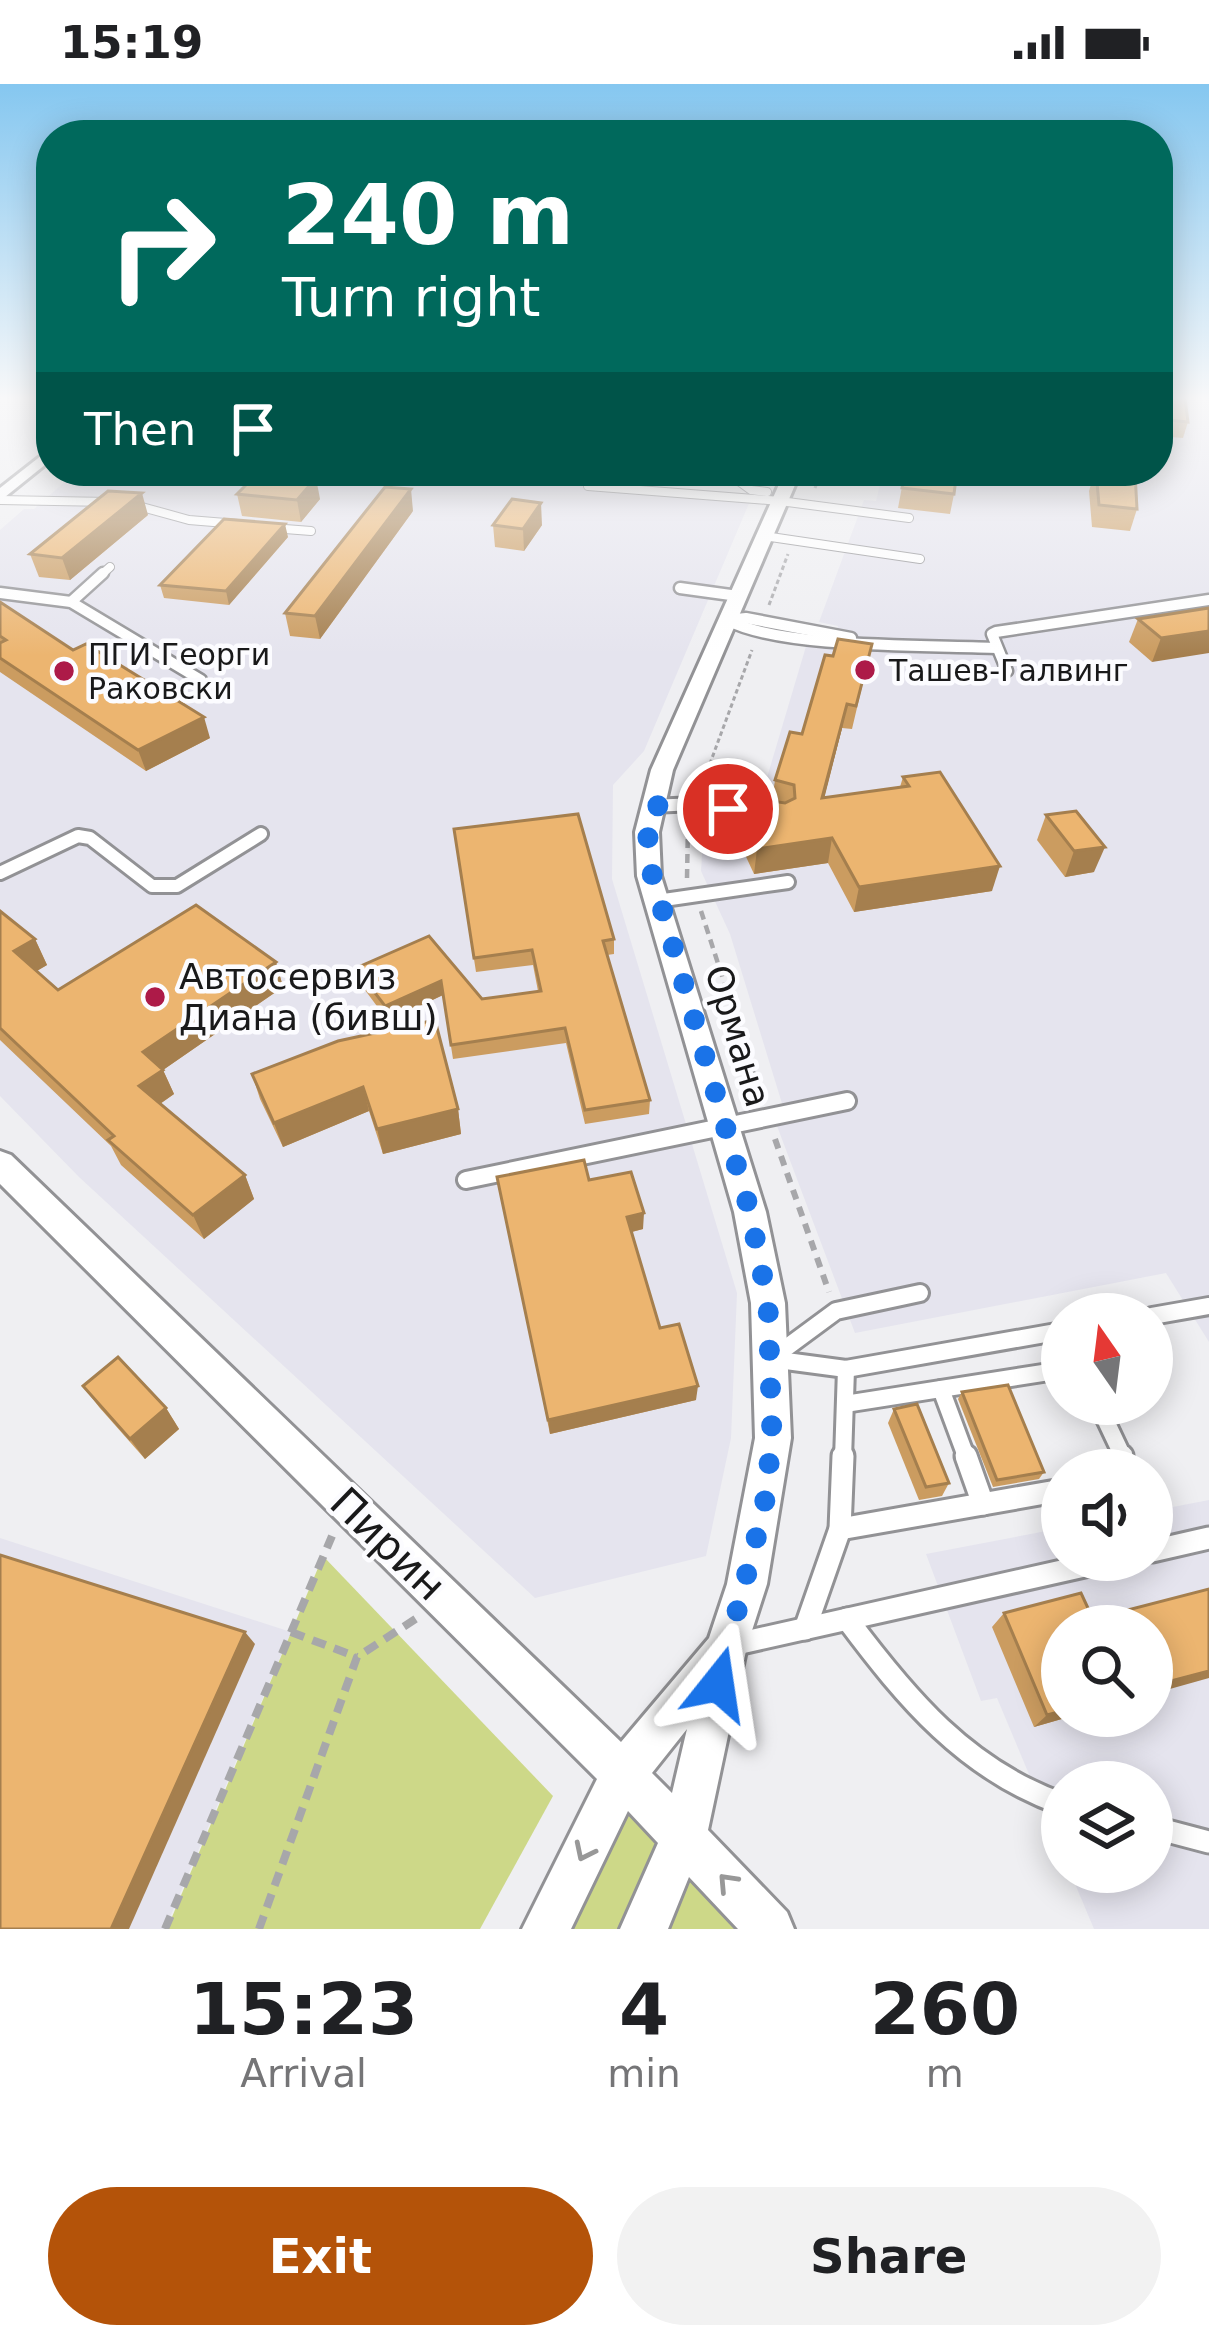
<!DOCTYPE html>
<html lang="en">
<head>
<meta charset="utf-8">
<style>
  body { margin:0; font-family:"DejaVu Sans",sans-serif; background:#f2f2f2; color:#202124; height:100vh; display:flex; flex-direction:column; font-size:45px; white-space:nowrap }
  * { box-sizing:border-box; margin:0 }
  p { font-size:39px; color:#757577 }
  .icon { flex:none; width:66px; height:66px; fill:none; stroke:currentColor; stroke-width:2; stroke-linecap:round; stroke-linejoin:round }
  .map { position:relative; height:1845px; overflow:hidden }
  .panel { display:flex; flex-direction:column; background:#fff; flex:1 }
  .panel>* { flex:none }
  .guide { position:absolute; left:36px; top:36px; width:1137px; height:366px; border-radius:48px; box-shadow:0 6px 30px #0003; background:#00695c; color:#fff; overflow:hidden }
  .needle { width:78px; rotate:346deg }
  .controls { position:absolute; left:1041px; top:1209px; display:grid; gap:24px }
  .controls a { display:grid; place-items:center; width:132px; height:132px; border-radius:50%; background:#fff; box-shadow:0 6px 30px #0003; font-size:60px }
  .pin { position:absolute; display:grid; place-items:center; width:102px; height:102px; color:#fff; margin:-51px; border:6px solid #fff; border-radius:50%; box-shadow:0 3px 12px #0007 }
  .me { position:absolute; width:132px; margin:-66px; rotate:15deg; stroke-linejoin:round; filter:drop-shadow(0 0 9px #0008) }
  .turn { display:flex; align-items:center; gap:42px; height:252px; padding:0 48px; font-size:54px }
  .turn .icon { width:156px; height:156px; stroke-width:2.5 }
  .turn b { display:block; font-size:84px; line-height:102px }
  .then { display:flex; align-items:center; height:114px; padding:0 48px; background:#0003; gap:24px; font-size:45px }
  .eta { display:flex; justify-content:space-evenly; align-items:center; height:204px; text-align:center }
  .eta b { font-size:72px; font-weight:600; line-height:84px }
  .primary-button { display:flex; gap:24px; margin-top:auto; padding:24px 48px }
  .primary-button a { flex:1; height:138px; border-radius:72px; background:#b45309; color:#fff; font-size:48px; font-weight:600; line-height:138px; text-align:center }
  .primary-button a+a { background:#f2f2f2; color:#202124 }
  .status { display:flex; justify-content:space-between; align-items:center; height:84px; padding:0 60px; background:#fff; direction:ltr }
  .status svg { height:33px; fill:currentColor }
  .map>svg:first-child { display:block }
  .built { fill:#e5e4ee; fill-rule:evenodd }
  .green { fill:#cdd888 }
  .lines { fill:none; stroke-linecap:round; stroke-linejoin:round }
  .lane-far4-casing { stroke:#929295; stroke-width:10 }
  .lane-far3-casing { stroke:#929295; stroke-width:15 }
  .lane-far2-casing { stroke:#929295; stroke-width:18 }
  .lane-far1-casing { stroke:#929295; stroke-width:22 }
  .lane-casing { stroke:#929295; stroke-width:27 }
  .street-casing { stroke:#929295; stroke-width:6 }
  .path-far3 { stroke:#a7a7aa; stroke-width:3; stroke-dasharray:4.5 3; stroke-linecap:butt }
  .path-far2 { stroke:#a7a7aa; stroke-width:4.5; stroke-dasharray:9 6; stroke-linecap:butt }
  .path-far1 { stroke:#a7a7aa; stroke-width:6; stroke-dasharray:10 8; stroke-linecap:butt }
  .path { stroke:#a7a7aa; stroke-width:8; stroke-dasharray:14 9; stroke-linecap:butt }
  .lane-far4 { stroke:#fff; stroke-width:8 }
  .lane-far3 { stroke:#fff; stroke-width:10 }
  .lane-far2 { stroke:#fff; stroke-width:12 }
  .lane-far1 { stroke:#fff; stroke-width:16 }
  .lane { stroke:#fff; stroke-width:21 }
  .street { fill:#fff; fill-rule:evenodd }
  .wall { fill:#cb9c60 }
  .shaded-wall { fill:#a57f4e }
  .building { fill:#ecb570; stroke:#a57f4e; stroke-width:3 }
  .oneway { stroke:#989898 }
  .route { stroke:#1a73e8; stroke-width:21; stroke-dasharray:0 37.8 }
  .poi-dot { fill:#ad1a48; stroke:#fcfcff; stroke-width:4.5 }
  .labels { text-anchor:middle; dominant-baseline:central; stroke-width:9; stroke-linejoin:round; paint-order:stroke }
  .far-poi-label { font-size:30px; fill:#19191a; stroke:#fcfcff; text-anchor:start }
  .poi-label { font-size:36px; fill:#19191a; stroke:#fcfcff; text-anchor:start }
  .street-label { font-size:36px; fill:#19191a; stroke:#fcfcff }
  .near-street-label { font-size:42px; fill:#19191a; stroke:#fcfcff }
</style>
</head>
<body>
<div class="status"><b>15:19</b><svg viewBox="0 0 49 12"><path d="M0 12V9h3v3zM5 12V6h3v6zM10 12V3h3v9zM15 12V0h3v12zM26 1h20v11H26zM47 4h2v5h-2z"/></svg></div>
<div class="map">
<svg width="1209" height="1845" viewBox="0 0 1209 1845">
  <rect width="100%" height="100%" fill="#efeff2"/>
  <g class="built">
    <path d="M 1158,314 L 1209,314 L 1209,1258 L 1166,1189 L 855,1249 L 777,1042 L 788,1039 L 730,850 L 701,787 L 704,738 L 752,744 L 807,559 L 833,557 L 838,542 L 819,538 L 864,416 L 876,417 L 883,387 L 1158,387 Z"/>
    <path d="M 77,387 L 670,387 L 663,403 L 753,410 L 644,667 L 613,701 L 612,795 L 737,1209 L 731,1354 L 706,1472 L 535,1514 L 79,1093 L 0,1012 L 0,446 L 24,425 L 34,425 Z"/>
    <path d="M 1209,1416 L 1209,1845 L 1094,1845 L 1070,1788 L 1152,1788 L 1152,1698 L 1062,1698 L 1062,1769 L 997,1614 L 981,1617 L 926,1470 L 1062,1444 L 1062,1476 L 1152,1476 L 1152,1427 ZM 1062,1542 L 1152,1542 L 1152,1632 L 1062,1632 Z"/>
    <path d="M 0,1454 L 291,1548 L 165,1845 L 0,1845 Z"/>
  </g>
  <g class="green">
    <path d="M 323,1472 L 553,1712 L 480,1845 L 167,1845 Z"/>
    <path d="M 623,1690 L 770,1845 L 546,1845 Z"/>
  </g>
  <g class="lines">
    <defs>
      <g id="lane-far4">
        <path d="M 739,387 L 736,395 L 751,406 L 767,408"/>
        <path d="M 991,387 L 1079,396"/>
        <path d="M 588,402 L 780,417 L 909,434"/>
        <path d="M 0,416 L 109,418"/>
        <path d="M 131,420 L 189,436 L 238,440"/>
        <path d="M 272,444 L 311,447"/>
        <path d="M 764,452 L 920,475"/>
        <path d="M 100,492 L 110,483"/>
      </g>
      <g id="lane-far3">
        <path d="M 680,504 L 738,512"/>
        <path d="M 0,509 L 71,518 L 201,596"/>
        <path d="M 71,518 L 103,489"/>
        <path d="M 727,536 C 781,565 931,561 997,564"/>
        <path d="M 727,536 L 746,534 L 851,554"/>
        <path d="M 1007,587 L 992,550 L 996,548 L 1209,516"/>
      </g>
      <g id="lane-far2">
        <path d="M 652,722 L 695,720 L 748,728"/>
        <path d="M 0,789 L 78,752 L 90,754 L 152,802 L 177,802 L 261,750"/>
        <path d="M 657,817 L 788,798"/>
      </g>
      <g id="lane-far1">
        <path d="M 466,1096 L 847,1017"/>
        <path d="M 1152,1232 L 1209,1222"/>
        <path d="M 775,1272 L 836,1227 L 920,1209"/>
        <path d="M 771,1275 L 846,1285 L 1062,1247"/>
        <path d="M 941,1305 L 967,1375"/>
        <path d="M 845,1320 L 1062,1286"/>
        <path d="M 1098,1320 L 1124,1375"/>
        <path d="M 843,1375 L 846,1285"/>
      </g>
      <g id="lane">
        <path d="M 966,1372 L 983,1420"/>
        <path d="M 1122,1372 L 1124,1386"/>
        <path d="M 840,1445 L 1062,1406"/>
        <path d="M 1152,1467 L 1209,1454"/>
        <path d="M 847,1535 C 906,1614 966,1686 1062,1720"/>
        <path d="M 805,1545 L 840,1445 L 843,1372"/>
        <path d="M 732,1561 L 1111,1476"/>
        <path d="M 1152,1743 L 1209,1758"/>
      </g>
      <g id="street">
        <path d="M 51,364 L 51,376 L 0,417 L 0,404 Z"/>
        <path d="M 785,387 L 801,387 L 673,686 L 659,748 L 661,792 L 766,1128 L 785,1219 L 791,1354 L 767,1500 L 747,1562 L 708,1746 L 787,1828 L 794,1845 L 738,1845 L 689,1793 L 668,1845 L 620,1845 L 658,1759 L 628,1727 L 571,1845 L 522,1845 L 597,1695 L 0,1100 L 0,1067 L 11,1071 L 621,1658 L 709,1554 L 727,1500 L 755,1354 L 751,1219 L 734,1128 L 637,792 L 635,748 L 651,686 ZM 687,1645 L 672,1709 L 652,1689 Z"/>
      </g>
    </defs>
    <use href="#lane-far4" class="lane-far4-casing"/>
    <use href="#lane-far3" class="lane-far3-casing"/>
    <use href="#lane-far2" class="lane-far2-casing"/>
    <use href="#lane-far1" class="lane-far1-casing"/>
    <use href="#lane" class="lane-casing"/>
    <use href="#street" class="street-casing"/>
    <g class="path-far3">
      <path d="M 815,404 L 822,387"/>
      <path d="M 769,521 L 788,470"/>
      <path d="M 702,701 L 752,566"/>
    </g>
    <g class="path-far2">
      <path d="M 687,794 L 688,740"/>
      <path d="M 701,827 L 759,1006"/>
    </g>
    <g class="path-far1">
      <path d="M 758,1003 L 762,1015"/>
      <path d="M 775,1055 L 829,1208"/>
    </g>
    <g class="path">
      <path d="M 291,1548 L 357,1573"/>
      <path d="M 165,1845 L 332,1452"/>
      <path d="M 259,1845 L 357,1573 L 417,1534"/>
    </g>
    <use href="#lane-far4" class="lane-far4"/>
    <use href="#lane-far3" class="lane-far3"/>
    <use href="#lane-far2" class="lane-far2"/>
    <use href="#lane-far1" class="lane-far1"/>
    <use href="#lane" class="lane"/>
    <use href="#street" class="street"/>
  </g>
  <g class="wall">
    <path d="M 1158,314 L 1188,338 L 1183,354 L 1158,352 Z"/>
    <path d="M 905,387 L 954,410 L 950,430 L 898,424 Z"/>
    <path d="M 1095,387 L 1137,425 L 1130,447 L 1092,443 L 1089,407 Z"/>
    <path d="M 237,410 L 320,415 L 301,438 L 242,432 Z"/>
    <path d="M 413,427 L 320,555 L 290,552 L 285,529 Z"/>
    <path d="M 148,431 L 70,496 L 39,493 L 30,470 Z"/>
    <path d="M 493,441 L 542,441 L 524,467 L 495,463 Z"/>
    <path d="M 288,453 L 229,521 L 164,514 L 160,501 Z"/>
    <path d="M 0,518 L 73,566 L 210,654 L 146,687 L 0,588 Z"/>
    <path d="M 1209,524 L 1152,578 L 1129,558 L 1138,535 Z"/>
    <path d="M 872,560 L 852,645 L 842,644 L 824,714 L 900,703 L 903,693 L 992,807 L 854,828 L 828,779 L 754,790 L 729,736 L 732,711 L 772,717 L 775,696 L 802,650 L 833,572 Z"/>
    <path d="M 1046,731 L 1094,788 L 1065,793 L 1037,756 Z"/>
    <path d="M 454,745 L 614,855 L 614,870 L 607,871 L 650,1016 L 649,1030 L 585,1040 L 566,959 L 453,975 L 443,911 L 388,937 L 359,898 L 356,884 L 482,915 L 538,907 L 533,881 L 476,888 Z"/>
    <path d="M 0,827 L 35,855 L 47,881 L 36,887 L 58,906 L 276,878 L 283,903 L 163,986 L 174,1010 L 160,1020 L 245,1091 L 254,1115 L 204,1155 L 121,1081 L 111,1062 L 0,956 Z"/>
    <path d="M 252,990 L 458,1025 L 461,1050 L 383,1070 L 369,1027 L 283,1063 L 260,1015 Z"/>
    <path d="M 497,1093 L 589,1096 L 643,1145 L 632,1148 L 660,1244 L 696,1316 L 550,1350 Z"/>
    <path d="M 83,1302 L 166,1324 L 179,1345 L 145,1375 L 99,1323 Z"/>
    <path d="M 962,1308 L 1044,1388 L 1039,1395 L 993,1403 L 958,1315 Z"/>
    <path d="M 894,1325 L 949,1399 L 942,1412 L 919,1416 L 888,1339 Z"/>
    <path d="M 1004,1529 L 1093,1535 L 1062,1632 L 1072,1632 L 1034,1643 L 992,1543 Z"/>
  </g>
  <g class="shaded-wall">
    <path d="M 316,394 L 320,415 L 301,438 L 297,416 Z"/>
    <path d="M 411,405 L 413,427 L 320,555 L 315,532 Z"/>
    <path d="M 142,409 L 148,431 L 70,496 L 62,474 Z"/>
    <path d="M 541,419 L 542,441 L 524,467 L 523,445 Z"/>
    <path d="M 285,440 L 288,453 L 229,521 L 226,507 Z"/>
    <path d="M 1209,547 L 1209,569 L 1152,578 L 1161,554 Z"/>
    <path d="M 847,620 L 842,644 L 818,739 L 822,714 Z"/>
    <path d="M 204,633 L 210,654 L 146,687 L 138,666 Z"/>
    <path d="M 832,754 L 828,779 L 754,790 L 757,765 Z"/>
    <path d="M 1105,763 L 1094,788 L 1065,793 L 1074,767 Z"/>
    <path d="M 1000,782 L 992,807 L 854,828 L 859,803 Z"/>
    <path d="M 35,855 L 47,881 L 27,893 L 14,867 Z"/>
    <path d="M 276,878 L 283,903 L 163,986 L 174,1010 L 151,1026 L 139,1002 L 143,968 Z"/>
    <path d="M 441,897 L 443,911 L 388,937 L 385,922 Z"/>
    <path d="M 363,1003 L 369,1027 L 283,1063 L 274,1039 Z"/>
    <path d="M 458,1025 L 461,1050 L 383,1070 L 377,1045 Z"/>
    <path d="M 245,1091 L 254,1115 L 204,1155 L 193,1131 Z"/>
    <path d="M 644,1129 L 643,1145 L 627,1149 L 627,1133 Z"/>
    <path d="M 698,1302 L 696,1316 L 550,1350 L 548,1336 Z"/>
    <path d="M 166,1324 L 179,1345 L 145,1375 L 130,1355 Z"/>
    <path d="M 245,1548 L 255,1560 L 129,1845 L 111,1845 Z"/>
    <path d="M 1209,1587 L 1209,1594 L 1152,1610 L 1152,1602 Z"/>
    <path d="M 1062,1627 L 1062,1632 L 1072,1632 L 1034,1643 L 1047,1631 Z"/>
  </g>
  <g class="building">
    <path d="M 1158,314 L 1185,314 L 1188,338 L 1158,335 Z"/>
    <path d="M 905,387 L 957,387 L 954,410 L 902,404 Z"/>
    <path d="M 1096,387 L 1135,389 L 1137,425 L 1099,421 Z"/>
    <path d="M 258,389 L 316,394 L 297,416 L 237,410 Z"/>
    <path d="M 385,403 L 411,405 L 315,532 L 285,529 Z"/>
    <path d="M 108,407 L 142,409 L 62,474 L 30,470 Z"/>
    <path d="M 512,415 L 541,419 L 523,445 L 493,441 Z"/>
    <path d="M 224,435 L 285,440 L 226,507 L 160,501 Z"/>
    <path d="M 0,518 L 73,566 L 86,560 L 204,633 L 138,666 L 0,574 L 0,559 L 6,556 L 0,552 Z"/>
    <path d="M 1209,524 L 1209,547 L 1161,554 L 1138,535 Z"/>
    <path d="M 838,555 L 872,560 L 856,622 L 847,620 L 822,714 L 909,702 L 903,693 L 940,688 L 1000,782 L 859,803 L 832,754 L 757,765 L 732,711 L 785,719 L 795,714 L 794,701 L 775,696 L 790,648 L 802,650 L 825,571 L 833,572 Z"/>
    <path d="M 1076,727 L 1105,763 L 1074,767 L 1046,731 Z"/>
    <path d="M 578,730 L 614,855 L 603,857 L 650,1016 L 585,1026 L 565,944 L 451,961 L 441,897 L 385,922 L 356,884 L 429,852 L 482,915 L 541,907 L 532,866 L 474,874 L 454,745 Z"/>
    <path d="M 196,821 L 276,878 L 143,968 L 163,986 L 139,1002 L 245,1091 L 193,1131 L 108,1056 L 114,1052 L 0,944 L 0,827 L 35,855 L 14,867 L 58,906 Z"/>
    <path d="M 435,936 L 458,1025 L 377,1045 L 363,1003 L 274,1039 L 252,990 L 338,957 Z"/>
    <path d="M 584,1076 L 589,1096 L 631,1088 L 644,1129 L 627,1133 L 660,1244 L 679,1240 L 698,1302 L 548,1336 L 497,1093 Z"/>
    <path d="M 118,1273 L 166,1324 L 130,1355 L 83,1302 Z"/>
    <path d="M 1008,1301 L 1044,1388 L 997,1396 L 962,1308 Z"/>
    <path d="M 917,1320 L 949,1399 L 926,1403 L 894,1325 Z"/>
    <path d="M 0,1471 L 245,1548 L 111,1845 L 0,1845 Z"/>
    <path d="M 1209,1505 L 1209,1587 L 1152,1602 L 1152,1542 L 1062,1542 L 1062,1627 L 1047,1631 L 1004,1529 L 1081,1509 L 1093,1535 Z"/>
  </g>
  <defs><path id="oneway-chevron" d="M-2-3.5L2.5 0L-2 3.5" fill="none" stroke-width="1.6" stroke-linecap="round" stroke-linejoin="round" transform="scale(3)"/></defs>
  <g class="oneway">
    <use href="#oneway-chevron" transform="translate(584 1768) rotate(116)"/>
    <use href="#oneway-chevron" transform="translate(727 1798) rotate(-133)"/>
  </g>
  <linearGradient id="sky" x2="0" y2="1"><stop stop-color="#85c7f0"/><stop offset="0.55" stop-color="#f8f8f9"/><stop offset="1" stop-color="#f8f8f9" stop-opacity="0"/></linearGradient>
  <rect width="1209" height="572" fill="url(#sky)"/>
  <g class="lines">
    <path class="route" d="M 718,1600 L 764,1424 L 772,1354 L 768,1219 L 750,1128 L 646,769 L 652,722 L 694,720 L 728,725"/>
  </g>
  <g class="poi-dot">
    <circle cx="865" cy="586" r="12"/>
    <circle cx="64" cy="587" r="12"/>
    <circle cx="155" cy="913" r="12"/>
  </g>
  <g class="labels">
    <g class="far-poi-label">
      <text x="88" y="570">ПГИ Георги<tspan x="88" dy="34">Раковски</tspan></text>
      <text x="889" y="586">Ташев-Галвинг</text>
    </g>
    <g class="poi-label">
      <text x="179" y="892">Автосервиз<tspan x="179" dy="41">Диана (бивш)</tspan></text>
    </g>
    <g class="street-label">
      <text transform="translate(738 952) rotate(73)">Ормана</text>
    </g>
    <g class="near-street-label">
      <text transform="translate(388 1460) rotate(44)">Пирин</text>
    </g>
  </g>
</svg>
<div class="controls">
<a><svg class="needle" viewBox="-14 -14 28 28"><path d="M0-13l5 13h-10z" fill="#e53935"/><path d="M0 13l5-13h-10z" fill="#757577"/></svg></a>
<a><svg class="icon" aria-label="sound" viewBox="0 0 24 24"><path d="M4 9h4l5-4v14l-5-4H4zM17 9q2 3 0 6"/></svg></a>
<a><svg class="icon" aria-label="search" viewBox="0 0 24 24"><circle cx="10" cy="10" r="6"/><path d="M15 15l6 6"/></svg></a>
<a><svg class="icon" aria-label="layers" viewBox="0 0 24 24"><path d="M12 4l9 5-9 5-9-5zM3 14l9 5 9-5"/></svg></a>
</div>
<div class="pin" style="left:728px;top:725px;background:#d93025"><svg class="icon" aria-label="arrive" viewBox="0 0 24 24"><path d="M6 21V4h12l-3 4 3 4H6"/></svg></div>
<svg class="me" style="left:718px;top:1600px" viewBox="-20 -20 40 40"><path d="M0-17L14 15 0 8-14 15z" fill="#1a73e8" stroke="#fff" stroke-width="4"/></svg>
<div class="guide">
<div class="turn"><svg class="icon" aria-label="right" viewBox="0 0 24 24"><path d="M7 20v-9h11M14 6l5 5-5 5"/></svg><div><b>240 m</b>Turn right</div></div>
<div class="then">Then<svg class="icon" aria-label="arrive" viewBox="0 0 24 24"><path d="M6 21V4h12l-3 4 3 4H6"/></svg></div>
</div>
</div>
<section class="panel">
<div class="eta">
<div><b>15:23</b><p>Arrival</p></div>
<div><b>4</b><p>min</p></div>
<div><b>260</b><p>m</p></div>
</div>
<div class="primary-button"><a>Exit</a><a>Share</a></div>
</section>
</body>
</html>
